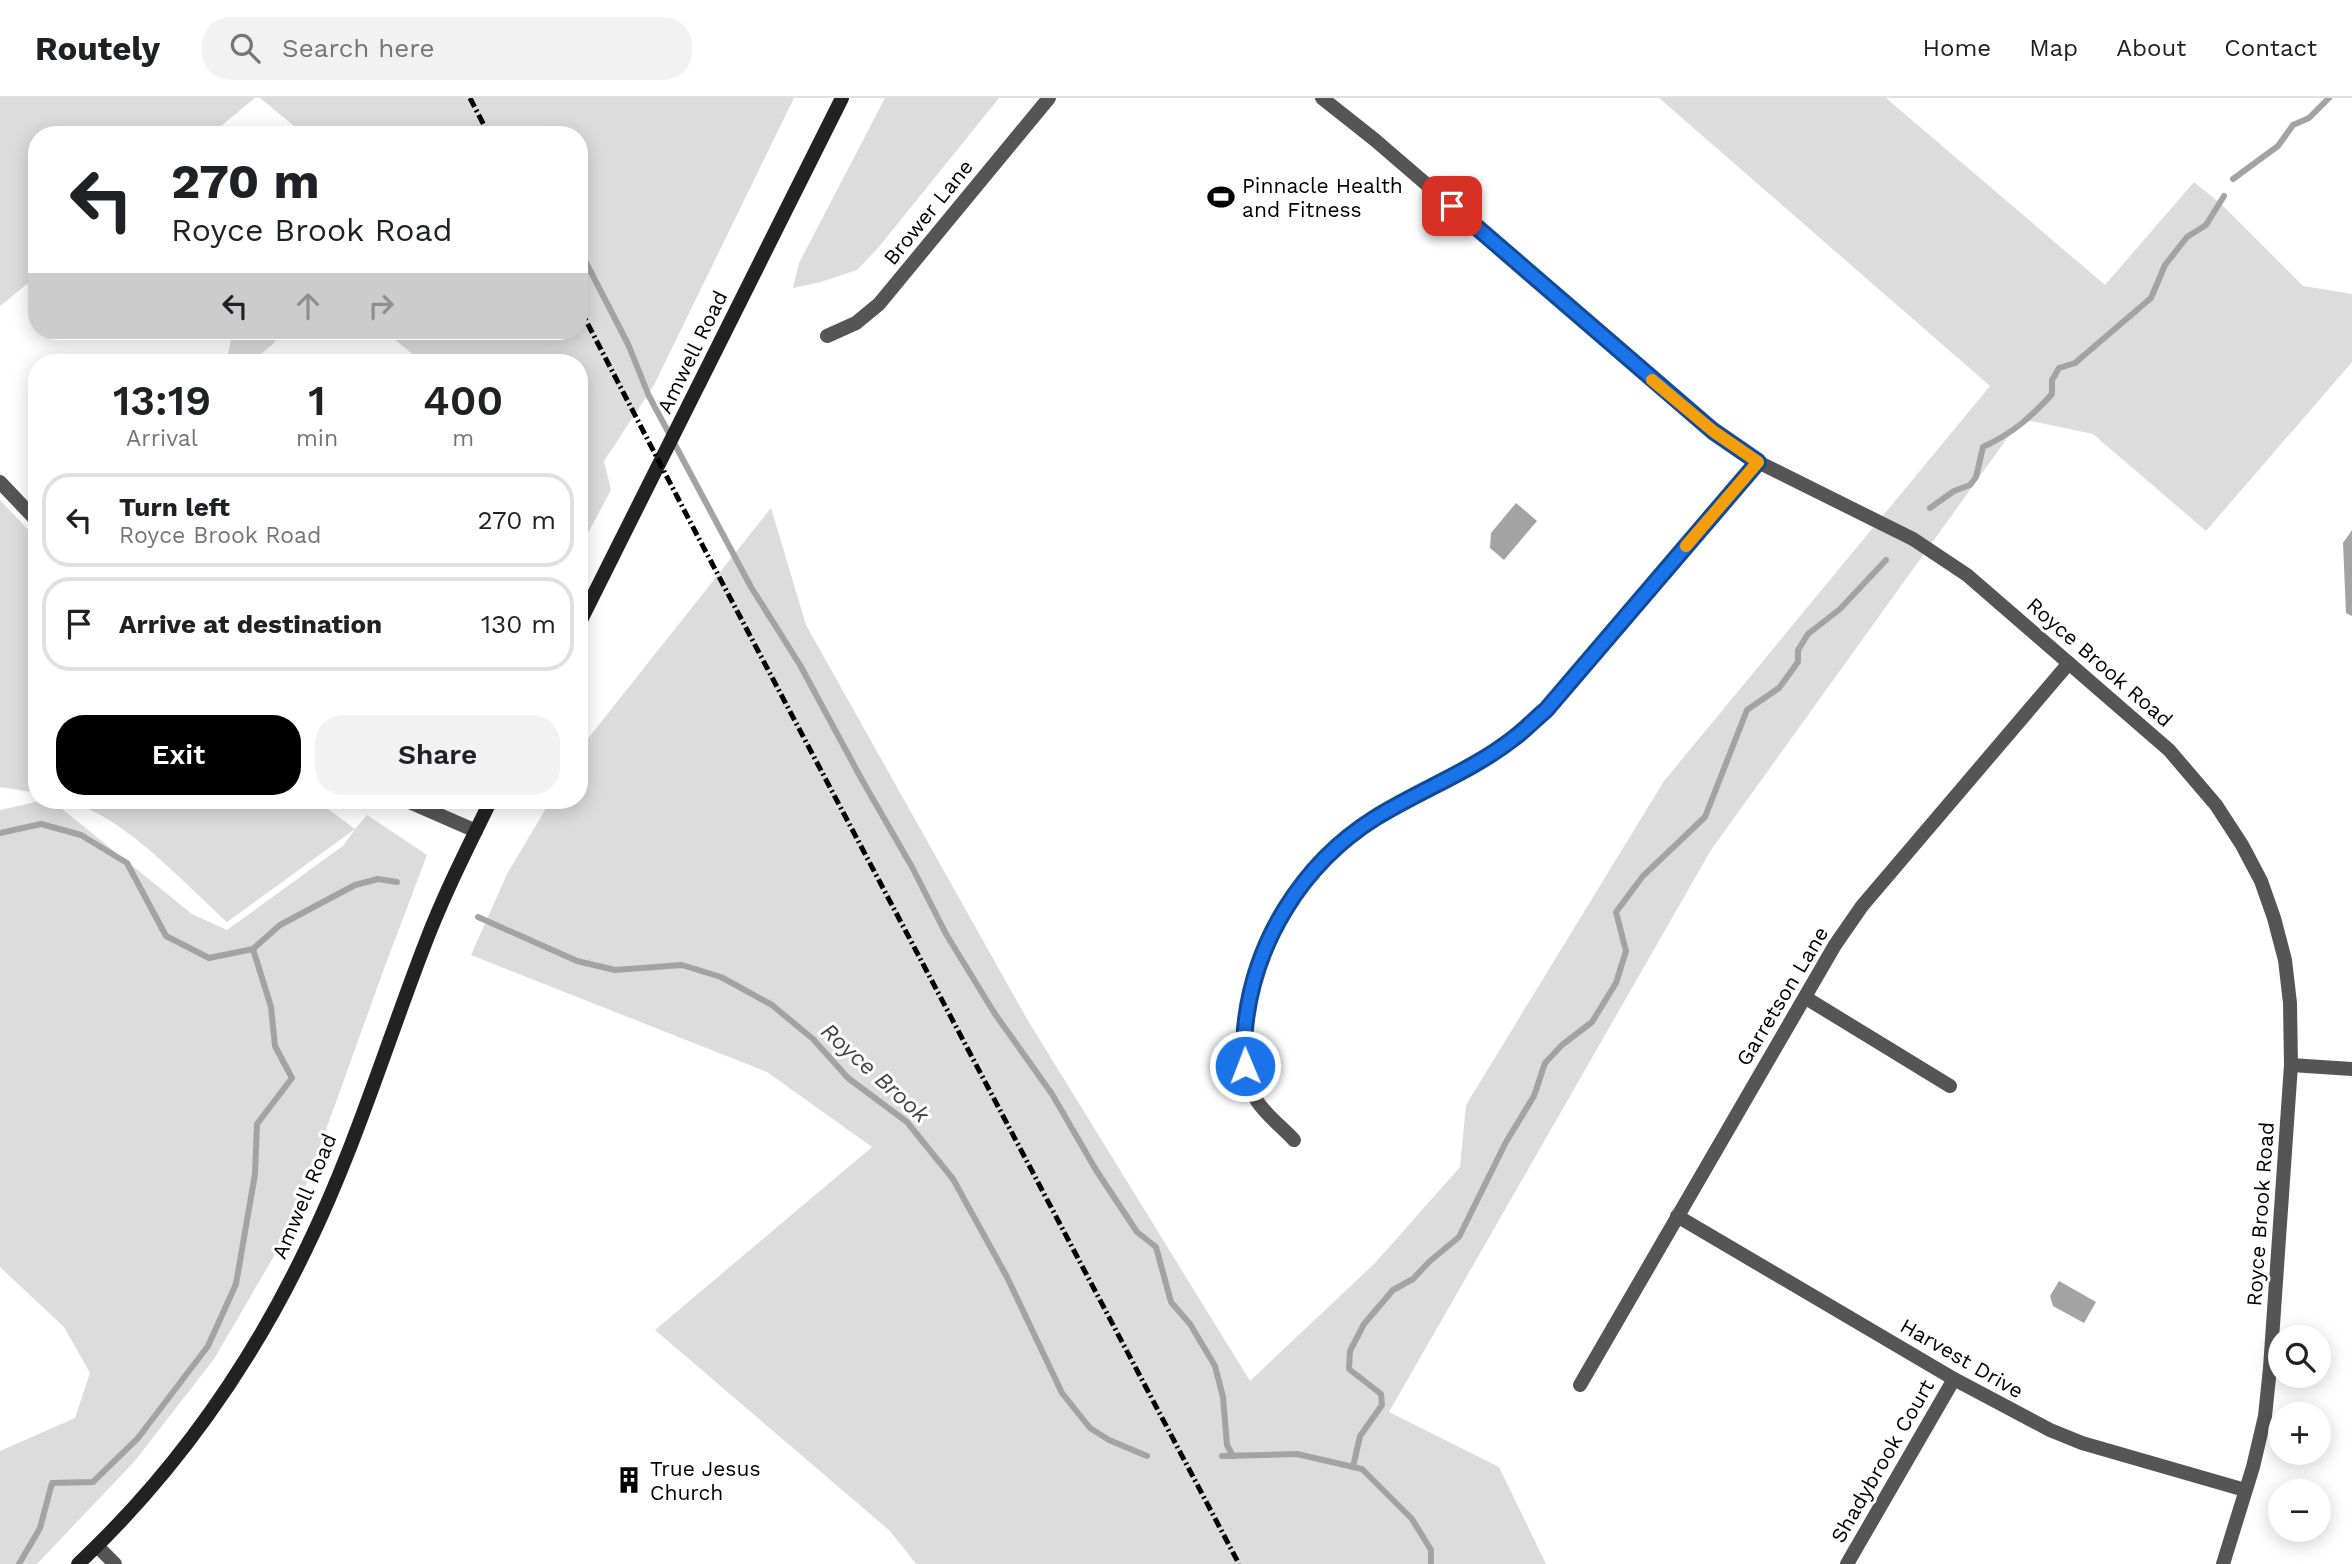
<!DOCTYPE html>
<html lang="en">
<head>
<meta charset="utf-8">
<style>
  body { margin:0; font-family:"Work Sans",sans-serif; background:#f2f2f2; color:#202124; height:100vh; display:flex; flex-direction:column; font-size:26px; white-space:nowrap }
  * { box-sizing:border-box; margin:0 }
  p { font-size:23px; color:#757577 }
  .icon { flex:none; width:38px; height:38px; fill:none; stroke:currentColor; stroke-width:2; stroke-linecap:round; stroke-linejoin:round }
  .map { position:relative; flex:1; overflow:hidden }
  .details { position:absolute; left:28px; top:256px; width:560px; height:455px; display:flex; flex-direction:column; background:#fff; border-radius:28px; box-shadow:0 4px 18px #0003 }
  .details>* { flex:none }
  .hud { position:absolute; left:28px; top:28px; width:560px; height:214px; border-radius:28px; box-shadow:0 4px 18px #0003; background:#fff; color:#202124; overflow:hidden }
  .controls { position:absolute; left:2268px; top:1227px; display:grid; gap:14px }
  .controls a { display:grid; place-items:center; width:63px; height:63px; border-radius:50%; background:#fff; box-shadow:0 4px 18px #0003; font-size:35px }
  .pin { position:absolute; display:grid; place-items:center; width:60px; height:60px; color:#fff; margin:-30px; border-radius:14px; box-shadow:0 4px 10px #0006 }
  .me { position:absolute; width:77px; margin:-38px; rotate:359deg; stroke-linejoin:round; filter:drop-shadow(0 0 5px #0008) }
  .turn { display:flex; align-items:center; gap:24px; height:147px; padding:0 28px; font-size:32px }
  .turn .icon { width:91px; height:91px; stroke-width:2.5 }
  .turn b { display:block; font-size:49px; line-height:60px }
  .lanes { display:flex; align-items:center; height:66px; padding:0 28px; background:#0003; justify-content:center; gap:35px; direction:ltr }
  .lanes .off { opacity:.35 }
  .eta { display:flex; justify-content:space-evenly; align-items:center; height:119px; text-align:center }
  .eta b { font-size:42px; font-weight:600; line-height:49px }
  .button { display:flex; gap:14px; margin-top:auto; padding:14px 28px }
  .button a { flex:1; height:80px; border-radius:28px; background:#000; color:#fff; font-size:28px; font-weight:600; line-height:80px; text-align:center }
  .button a+a { background:#f2f2f2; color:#202124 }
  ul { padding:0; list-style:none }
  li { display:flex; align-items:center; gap:21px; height:94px; margin:0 14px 10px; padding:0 14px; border:4px solid #e0e0e0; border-radius:28px }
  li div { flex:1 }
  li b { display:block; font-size:26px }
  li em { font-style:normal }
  header { display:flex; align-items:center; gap:42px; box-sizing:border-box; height:98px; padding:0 35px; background:#fff; border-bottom:2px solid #e0e0e0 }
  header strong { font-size:33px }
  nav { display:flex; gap:38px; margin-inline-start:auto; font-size:24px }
  .search { width:490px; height:63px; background:#f2f2f2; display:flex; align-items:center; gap:18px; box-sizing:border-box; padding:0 24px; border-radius:28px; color:#757577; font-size:26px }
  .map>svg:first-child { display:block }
  .green { fill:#dcdcdc }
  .water { fill:#a3a3a3 }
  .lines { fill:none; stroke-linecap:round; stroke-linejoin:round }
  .stream { stroke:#a3a3a3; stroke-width:6 }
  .minor { stroke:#555; stroke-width:14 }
  .secondary { stroke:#222; stroke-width:14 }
  .rail { stroke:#000; stroke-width:5; stroke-dasharray:10 3.5 2 3.5; stroke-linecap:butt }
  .route-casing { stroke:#114b97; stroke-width:18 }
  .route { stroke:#1a73e8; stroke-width:12 }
  .slow { stroke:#f59e0b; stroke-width:12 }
  .labels { text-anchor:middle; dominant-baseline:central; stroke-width:6; stroke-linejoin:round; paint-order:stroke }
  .poi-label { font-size:21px; fill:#000; stroke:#fff; text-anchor:start }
  .street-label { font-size:21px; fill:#000; stroke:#fff }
  .water-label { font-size:23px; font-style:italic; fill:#444; stroke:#fff }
</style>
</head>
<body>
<header>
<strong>Routely</strong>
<div class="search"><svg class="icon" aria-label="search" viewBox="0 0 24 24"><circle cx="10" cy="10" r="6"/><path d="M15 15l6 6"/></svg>Search here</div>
<nav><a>Home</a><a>Map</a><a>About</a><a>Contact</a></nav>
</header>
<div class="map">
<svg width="2352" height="1466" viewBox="0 0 2352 1466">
  <rect width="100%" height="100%" fill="#fff"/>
  <g class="green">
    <path d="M 0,0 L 255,0 L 210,37 L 37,37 L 37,178 L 0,208 Z"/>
    <path d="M 260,0 L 794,0 L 654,287 L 604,363 L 611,392 L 579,452 L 579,264 L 422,264 L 393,240 L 367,233 L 579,233 L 579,37 L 305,37 Z"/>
    <path d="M 885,0 L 999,0 L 878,150 L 857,172 L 821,184 L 793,190 L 799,165 Z"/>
    <path d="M 1659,0 L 1886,0 L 2105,187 L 2194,84 L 2220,105 L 2303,188 L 2352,196 L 2352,264 L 2206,433 L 2093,336 L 2021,321 L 1711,752 L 1389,1314 L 1499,1369 L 1546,1466 L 916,1466 L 890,1433 L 655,1232 L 872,1049 L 767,974 L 471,857 L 507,776 L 551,702 L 579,702 L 579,655 L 586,643 L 771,410 L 806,527 L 1027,921 L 1250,1283 L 1375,1165 L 1460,1069 L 1466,1007 L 1664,683 L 1990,288 Z"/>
    <path d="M 233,233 L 282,233 L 274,245 L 252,264 L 244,264 L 228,256 Z"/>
    <path d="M 0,402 L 37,441 L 37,695 L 0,689 Z"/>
    <path d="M 44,702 L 51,702 L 192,816 L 227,832 L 344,747 L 355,731 L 227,824 C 183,784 122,716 64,702 L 316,702 L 355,731 L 367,717 L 427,757 L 385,868 L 300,1104 L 274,1158 L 214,1261 L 134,1364 L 37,1466 L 0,1466 L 0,1353 L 75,1320 L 90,1275 L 64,1229 L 0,1169 L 0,712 Z"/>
  </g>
  <g class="water">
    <path d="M 1516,405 L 1537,423 L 1504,462 L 1490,450 L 1491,435 Z"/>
    <path d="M 2352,432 L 2352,518 L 2346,515 L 2343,445 Z"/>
    <path d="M 2059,1183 L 2096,1204 L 2084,1225 L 2053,1208 L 2050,1198 Z"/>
  </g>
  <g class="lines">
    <g class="stream">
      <path d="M 2233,81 L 2278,48 L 2293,27 L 2309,20 L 2329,0"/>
      <path d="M 579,151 L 628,246 L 649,298 L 696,386 L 751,489 L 800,567 L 862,682 L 912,769 L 946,836 L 995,916 L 1052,996 L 1096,1072 L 1137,1134 L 1156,1149 L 1171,1204 L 1190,1226 L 1215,1268 L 1223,1299 L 1227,1347 L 1233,1358"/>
      <path d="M 1930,410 L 1954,393 L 1970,387 L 1976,379 L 1983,349 C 2013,335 2030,320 2052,296 L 2052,282 L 2059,270 L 2075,265 L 2151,200 L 2165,167 L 2187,139 L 2206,127 L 2224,98"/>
      <path d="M 0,735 L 41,726 L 81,737 L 127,765 L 166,838 L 209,860 L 253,851 L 280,827 L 355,787 L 378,781 L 397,784"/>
      <path d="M 478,819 L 577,863 L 615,872 L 682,867 L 721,879 L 772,907 L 813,941 L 848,980 L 907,1024 L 953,1081 L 1007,1179 L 1062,1295 L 1090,1330 L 1109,1342 L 1147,1358"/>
      <path d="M 1222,1358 L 1297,1356 L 1362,1371 L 1412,1421 L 1431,1452 L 1431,1466"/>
      <path d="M 1353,1369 L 1360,1338 L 1382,1307 L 1381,1296 L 1349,1271 L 1350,1253 L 1364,1226 L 1393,1192 L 1413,1181 L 1430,1163 L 1459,1139 L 1506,1044 L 1534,998 L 1545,965 L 1562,947 L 1592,924 L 1616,885 L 1626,853 L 1616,814 L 1643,778 L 1705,719 L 1747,612 L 1779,590 L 1798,564 L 1798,552 L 1808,536 L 1840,511 L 1886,462"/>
      <path d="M 19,1466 L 40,1430 L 52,1385 L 93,1384 L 138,1340 L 208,1248 L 236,1186 L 255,1076 L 257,1026 L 292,980 L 275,948 L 271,909 L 253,851"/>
    </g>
    <g class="minor">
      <path d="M 1322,0 L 1375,42 L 1713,333 L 1758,364 L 1913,441 L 1967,477 L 2169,652 L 2216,707 L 2242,747 L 2261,783 L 2274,820 L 2285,862 L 2290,905 L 2291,967 L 2270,1270 L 2265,1318 L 2253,1369 L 2223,1466"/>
      <path d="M 827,238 L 856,225 L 879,206 L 1049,0"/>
      <path d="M 0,384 L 37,423"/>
      <path d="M 405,702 L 476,733"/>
      <path d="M 1806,900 L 1950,988"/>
      <path d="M 2291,967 L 2352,971"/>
      <path d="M 1294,1042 C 1283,1030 1266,1017 1257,1003 C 1254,997 1252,989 1250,983 C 1225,909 1282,791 1340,745 C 1371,721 1406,701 1440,683 C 1465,670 1491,658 1514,640 C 1525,632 1535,621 1546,612 L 1758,364"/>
      <path d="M 1677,1118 L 1954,1281 L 2050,1332 L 2082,1345 L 2245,1392"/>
      <path d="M 1580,1287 L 1835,847 L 1862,808 L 2069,565"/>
      <path d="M 97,1448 L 115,1466"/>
      <path d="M 1847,1466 L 1954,1281"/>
    </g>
    <g class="secondary">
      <path d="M 579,526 L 842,0"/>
      <path d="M 78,1466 C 173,1377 250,1268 306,1151 C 354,1053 386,947 425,846 C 444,796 468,749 491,702"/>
    </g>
    <g class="rail">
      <path d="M 470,0 L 489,37"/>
      <path d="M 579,209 L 696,435 L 1239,1466"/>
    </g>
  </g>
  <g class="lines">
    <defs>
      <path id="route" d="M 1245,968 C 1245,956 1244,943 1245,931 C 1253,845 1302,766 1375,720 C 1420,692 1472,673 1514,640 C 1525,632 1535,621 1546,612 L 1758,364 L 1713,333 L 1452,108"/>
    </defs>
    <use href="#route" class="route-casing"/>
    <use href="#route" class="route"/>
    <path class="slow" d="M 1652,282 L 1713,333 L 1758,364 L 1686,448"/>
  </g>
  <defs>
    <symbol id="stadium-bare" viewBox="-9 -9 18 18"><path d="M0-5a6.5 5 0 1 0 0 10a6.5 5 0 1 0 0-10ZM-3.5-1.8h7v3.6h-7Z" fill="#000" stroke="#fff" stroke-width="2.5" paint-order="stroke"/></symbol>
    <symbol id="building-bare" viewBox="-9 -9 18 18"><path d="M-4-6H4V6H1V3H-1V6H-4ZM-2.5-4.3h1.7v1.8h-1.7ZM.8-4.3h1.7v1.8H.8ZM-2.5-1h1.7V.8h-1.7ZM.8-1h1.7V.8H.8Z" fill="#000" stroke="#fff" stroke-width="2.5" paint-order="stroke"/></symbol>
  </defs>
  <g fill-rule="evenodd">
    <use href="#stadium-bare" x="1202" y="80" width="38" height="38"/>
    <use href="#building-bare" x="610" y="1363" width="38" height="38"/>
  </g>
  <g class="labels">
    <g class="poi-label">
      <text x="1242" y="87">Pinnacle Health<tspan x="1242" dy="24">and Fitness</tspan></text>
      <text x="650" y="1370">True Jesus<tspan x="650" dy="24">Church</tspan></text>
    </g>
    <g class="street-label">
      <text transform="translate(928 114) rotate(-51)">Brower Lane</text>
      <text transform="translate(692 254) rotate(-64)">Amwell Road</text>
      <text transform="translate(2100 564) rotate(41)">Royce Brook Road</text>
      <text transform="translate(1782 898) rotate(-59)">Garretson Lane</text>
      <text transform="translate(304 1098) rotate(-67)">Amwell Road</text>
      <text transform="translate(2260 1116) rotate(-86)">Royce Brook Road</text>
      <text transform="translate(1962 1260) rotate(30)">Harvest Drive</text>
      <text transform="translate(1882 1363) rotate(-60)">Shadybrook Court</text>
    </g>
    <g class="water-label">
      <text transform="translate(875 975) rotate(42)">Royce Brook</text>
    </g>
  </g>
</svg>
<div class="controls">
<a><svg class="icon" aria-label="search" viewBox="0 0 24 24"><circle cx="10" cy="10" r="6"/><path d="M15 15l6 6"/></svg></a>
<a>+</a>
<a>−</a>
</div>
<div class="pin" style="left:1452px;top:108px;background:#d93025"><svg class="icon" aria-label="arrive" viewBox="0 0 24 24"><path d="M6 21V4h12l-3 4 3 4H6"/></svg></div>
<svg class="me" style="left:1245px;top:968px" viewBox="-20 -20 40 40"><circle r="17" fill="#1a73e8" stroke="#fff" stroke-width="3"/><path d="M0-11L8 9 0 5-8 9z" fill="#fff"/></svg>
<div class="hud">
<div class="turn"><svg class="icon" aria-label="left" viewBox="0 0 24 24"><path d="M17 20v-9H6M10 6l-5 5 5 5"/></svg><div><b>270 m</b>Royce Brook Road</div></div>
<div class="lanes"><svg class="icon" aria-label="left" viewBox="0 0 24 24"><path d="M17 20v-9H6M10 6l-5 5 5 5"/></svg><svg class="icon off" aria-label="ahead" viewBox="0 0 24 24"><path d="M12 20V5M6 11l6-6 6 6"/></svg><svg class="icon off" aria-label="right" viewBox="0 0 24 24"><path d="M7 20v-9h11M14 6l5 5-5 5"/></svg></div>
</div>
<section class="details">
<div class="eta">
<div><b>13:19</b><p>Arrival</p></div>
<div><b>1</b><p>min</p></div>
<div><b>400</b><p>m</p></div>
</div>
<ul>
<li><svg class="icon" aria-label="left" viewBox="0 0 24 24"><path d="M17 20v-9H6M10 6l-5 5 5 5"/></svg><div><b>Turn left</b><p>Royce Brook Road</p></div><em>270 m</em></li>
<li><svg class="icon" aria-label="arrive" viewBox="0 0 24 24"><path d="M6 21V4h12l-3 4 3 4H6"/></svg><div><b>Arrive at destination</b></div><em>130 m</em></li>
</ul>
<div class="button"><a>Exit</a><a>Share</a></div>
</section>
</div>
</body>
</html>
